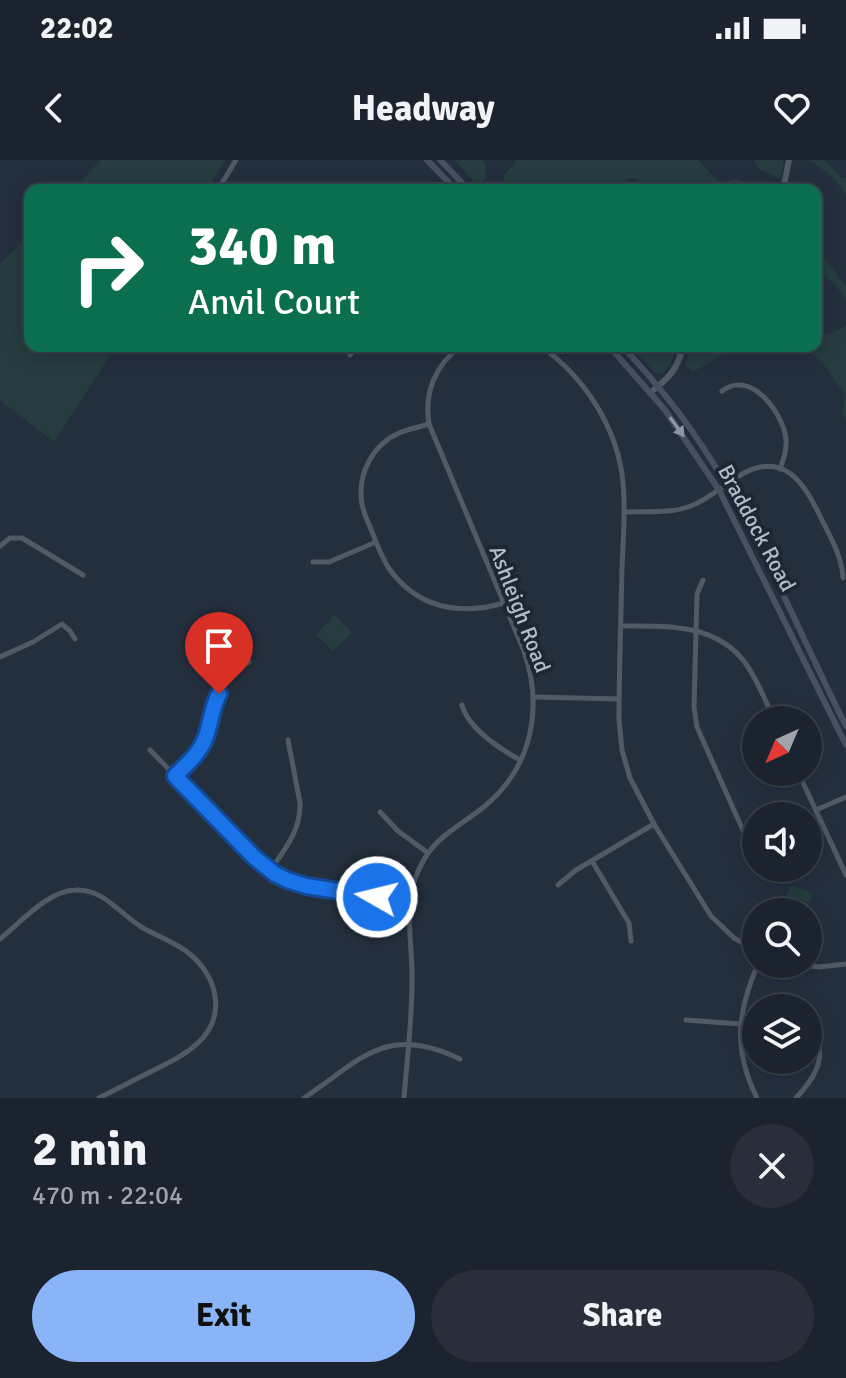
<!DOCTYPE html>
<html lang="en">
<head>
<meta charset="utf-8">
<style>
  body { margin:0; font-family:Signika,sans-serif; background:#282f3a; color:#f1f3f6; height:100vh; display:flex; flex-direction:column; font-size:30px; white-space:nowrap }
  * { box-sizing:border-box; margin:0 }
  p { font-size:26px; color:#a0a4aa }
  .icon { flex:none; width:44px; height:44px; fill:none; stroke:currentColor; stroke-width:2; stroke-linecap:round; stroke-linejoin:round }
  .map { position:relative; height:938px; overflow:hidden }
  .details { display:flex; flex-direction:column; background:#1b232e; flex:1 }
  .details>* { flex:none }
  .guide { position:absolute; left:24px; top:24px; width:798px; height:168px; border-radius:16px; box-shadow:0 4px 20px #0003,0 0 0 2px #39404a; background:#0b6e4f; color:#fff; overflow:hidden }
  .needle { width:52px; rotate:224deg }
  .controls { position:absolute; left:742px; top:546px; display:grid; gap:16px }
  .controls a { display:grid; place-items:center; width:80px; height:80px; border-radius:50%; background:#1b232e; box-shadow:0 4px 20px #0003,0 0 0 2px #39404a; font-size:40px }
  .pin { position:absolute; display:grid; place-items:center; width:68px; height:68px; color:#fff; margin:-82px -34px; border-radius:50% 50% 50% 0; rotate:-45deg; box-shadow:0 0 8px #0007 }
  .pin .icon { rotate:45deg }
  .me { position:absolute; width:88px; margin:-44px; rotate:278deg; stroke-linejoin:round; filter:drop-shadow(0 0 6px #0008) }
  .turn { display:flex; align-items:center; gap:28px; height:168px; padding:0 32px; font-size:36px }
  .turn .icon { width:104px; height:104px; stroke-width:2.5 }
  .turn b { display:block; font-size:56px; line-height:68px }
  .round { display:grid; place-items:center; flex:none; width:84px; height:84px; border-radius:42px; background:#282f3a }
  .summary { display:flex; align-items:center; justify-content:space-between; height:136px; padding:0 32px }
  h1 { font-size:48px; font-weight:700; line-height:60px }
  .button { display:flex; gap:16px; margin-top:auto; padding:16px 32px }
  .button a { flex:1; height:92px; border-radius:48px; background:#8ab4f8; color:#111; font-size:32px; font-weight:700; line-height:92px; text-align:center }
  .button a+a { background:#282f3a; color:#f1f3f6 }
  .status { display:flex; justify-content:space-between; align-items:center; height:56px; padding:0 40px; background:#1b232e; direction:ltr }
  .status svg { height:22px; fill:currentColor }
  header { display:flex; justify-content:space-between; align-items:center; height:104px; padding:0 32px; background:#1b232e; font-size:36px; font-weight:700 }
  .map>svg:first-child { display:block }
  .green { fill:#263c3f }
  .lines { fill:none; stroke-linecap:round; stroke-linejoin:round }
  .minor { stroke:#505966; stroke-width:5 }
  .tertiary { stroke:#505966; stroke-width:6 }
  .secondary { stroke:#465061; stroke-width:6 }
  .oneway { fill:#8e96a5 }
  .route-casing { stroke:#114b97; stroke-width:20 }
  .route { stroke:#1a73e8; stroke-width:14 }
  .labels { text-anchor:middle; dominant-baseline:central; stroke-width:8; stroke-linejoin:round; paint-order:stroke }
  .street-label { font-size:22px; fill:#b4bcc9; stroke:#1d2633 }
</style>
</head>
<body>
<div class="status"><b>22:02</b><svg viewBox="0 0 49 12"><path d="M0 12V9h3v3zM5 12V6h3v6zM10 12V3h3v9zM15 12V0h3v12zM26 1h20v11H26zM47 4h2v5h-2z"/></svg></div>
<header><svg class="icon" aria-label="back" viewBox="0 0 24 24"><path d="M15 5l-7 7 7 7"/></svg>Headway<svg class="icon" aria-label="heart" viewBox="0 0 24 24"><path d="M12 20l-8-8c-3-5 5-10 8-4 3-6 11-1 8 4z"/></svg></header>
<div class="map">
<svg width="846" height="938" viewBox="0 0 846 938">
  <rect width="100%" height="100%" fill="#242f3e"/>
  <g class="green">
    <path d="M 101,0 L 225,0 L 207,30 L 72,30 Z"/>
    <path d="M 455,0 L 483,0 L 485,3 L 486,18 L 477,25 Z"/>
    <path d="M 517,0 L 698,0 L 720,23 L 736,19 L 761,30 L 642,30 L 639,20 L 629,18 L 621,23 L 622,30 L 504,30 L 504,15 Z"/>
    <path d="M 753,0 L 784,0 L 780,19 L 759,9 Z"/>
    <path d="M 808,0 L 824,0 L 842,18 L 846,18 L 846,34 L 830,14 Z"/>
    <path d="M 30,73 L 30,186 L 116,186 L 54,282 L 0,240 L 0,104 Z"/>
    <path d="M 816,85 L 846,128 L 846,140 L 835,124 L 816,111 Z"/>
    <path d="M 846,166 L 846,260 L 842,252 L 845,235 L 825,206 L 804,186 L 816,186 L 816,172 L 829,174 Z"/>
    <path d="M 631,186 L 675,186 L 672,201 L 663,214 L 655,213 Z"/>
    <path d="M 691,186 L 737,186 L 693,212 L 685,204 Z"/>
    <path d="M 334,455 L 352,473 L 333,491 L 316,475 Z"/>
    <path d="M 790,725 L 813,733 L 806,752 L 787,752 L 781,750 Z"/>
  </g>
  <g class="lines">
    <g class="minor">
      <path d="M 218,30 L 236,0"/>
      <path d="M 541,186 C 585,218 618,268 623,323 C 626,351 623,380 622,408 C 621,459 619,510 619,560 L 622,590 L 630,618 L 654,664 L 711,756 L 734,778 L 756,791"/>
      <path d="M 350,195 L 357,186"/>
      <path d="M 722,231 C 751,209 782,252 786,278 C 787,289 784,299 780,309"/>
      <path d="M 429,264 C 419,267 409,269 399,273 C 372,285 357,315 362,344 C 364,355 369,364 373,374 C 377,385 382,397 388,407 C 416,448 459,456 504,443"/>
      <path d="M 624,352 C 647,351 670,354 691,346 C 711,338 726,323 744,313 C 784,292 804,323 819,354 C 829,375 842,395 843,418"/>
      <path d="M 0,386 L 10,378 L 22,378 L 83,415"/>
      <path d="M 313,402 L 329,402 L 376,382"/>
      <path d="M 703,420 L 697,434 L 694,547 L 697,567 L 753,693"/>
      <path d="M 621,466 C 666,466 717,463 746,504 C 758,521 766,541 774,560"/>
      <path d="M 0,497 L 33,482 L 62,464 L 70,471 L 75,479"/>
      <path d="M 534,537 L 619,539"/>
      <path d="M 462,545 C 468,568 500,589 520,600"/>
      <path d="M 150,590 L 255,698 L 275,714 L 287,720 L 306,726 L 410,741"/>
      <path d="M 798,612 L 846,715"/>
      <path d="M 175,616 C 185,605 197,595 204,582 C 208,572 209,562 211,551 C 217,533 231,511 249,502"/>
      <path d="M 816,650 L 846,637"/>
      <path d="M 380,652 L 398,671 L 428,693"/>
      <path d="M 592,701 L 629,763 L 631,781"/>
      <path d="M 270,711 C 285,689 301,670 300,643 L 288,580"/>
      <path d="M 558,725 L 576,710 L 654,664"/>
      <path d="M 0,779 C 21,762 48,731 75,730 C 104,728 120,755 143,768 C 159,777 177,783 191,795 C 203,805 213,821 215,836 C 222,879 179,898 148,913 C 132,921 115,930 99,938"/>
      <path d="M 793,804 L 819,807 L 846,804"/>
      <path d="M 686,860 L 740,864"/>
      <path d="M 304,938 C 363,898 386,864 460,899"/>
      <path d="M 404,938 C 407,900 412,861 412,822 C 413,788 404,753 415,719 C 430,677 454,671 485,646 C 533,606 543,547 524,491 L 429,264 C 424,233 435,205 461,186"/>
      <path d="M 757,938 C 733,890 737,852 758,804"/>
      <path d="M 796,938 C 811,922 826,902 817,879"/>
    </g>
    <g class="tertiary">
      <path d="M 783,30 L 789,0"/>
      <path d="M 651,232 C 669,218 678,209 683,186"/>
    </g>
    <g class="secondary">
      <path d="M 427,0 L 456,30"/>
      <path d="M 440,0 L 469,30"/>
      <path d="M 609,186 L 665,250 L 719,330 L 846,585"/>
      <path d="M 622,186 C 661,227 697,274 725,323 C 771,401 805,485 846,566"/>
    </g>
  </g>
  <defs><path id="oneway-solid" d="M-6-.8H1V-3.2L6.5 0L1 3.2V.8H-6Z" transform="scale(2)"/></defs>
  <use class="oneway" href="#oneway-solid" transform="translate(677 267) rotate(54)"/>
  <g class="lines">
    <defs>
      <path id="route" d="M 219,534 C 211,549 211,564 205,579 C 199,594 186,605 175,616 L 255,698 L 275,714 L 287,720 L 306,726 L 377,737"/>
    </defs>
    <use href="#route" class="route-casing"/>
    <use href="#route" class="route"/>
  </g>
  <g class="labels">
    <g class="street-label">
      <text transform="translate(757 368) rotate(62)">Braddock Road</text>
      <text transform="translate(520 449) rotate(69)">Ashleigh Road</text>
    </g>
  </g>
</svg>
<div class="controls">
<a><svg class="needle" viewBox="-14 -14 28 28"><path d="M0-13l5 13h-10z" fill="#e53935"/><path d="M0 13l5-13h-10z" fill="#a0a4aa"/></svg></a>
<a><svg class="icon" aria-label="sound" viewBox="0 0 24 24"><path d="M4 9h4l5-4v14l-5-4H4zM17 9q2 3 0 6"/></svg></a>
<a><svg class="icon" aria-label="search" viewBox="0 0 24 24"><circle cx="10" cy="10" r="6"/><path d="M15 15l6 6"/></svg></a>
<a><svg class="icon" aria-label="layers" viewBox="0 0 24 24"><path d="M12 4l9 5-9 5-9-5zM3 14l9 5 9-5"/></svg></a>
</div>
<div class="pin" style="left:219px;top:534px;background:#d93025"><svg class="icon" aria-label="arrive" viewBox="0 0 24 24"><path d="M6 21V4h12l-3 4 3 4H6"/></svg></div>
<svg class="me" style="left:377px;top:737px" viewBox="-20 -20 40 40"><circle r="17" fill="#1a73e8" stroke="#fff" stroke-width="3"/><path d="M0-11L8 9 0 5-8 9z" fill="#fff"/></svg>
<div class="guide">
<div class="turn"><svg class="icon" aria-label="right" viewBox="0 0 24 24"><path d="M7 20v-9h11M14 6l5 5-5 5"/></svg><div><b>340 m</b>Anvil Court</div></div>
</div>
</div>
<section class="details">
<div class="summary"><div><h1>2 min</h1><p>470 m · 22:04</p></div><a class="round"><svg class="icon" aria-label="close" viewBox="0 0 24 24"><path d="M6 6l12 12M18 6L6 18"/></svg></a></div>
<div class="button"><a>Exit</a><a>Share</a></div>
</section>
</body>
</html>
